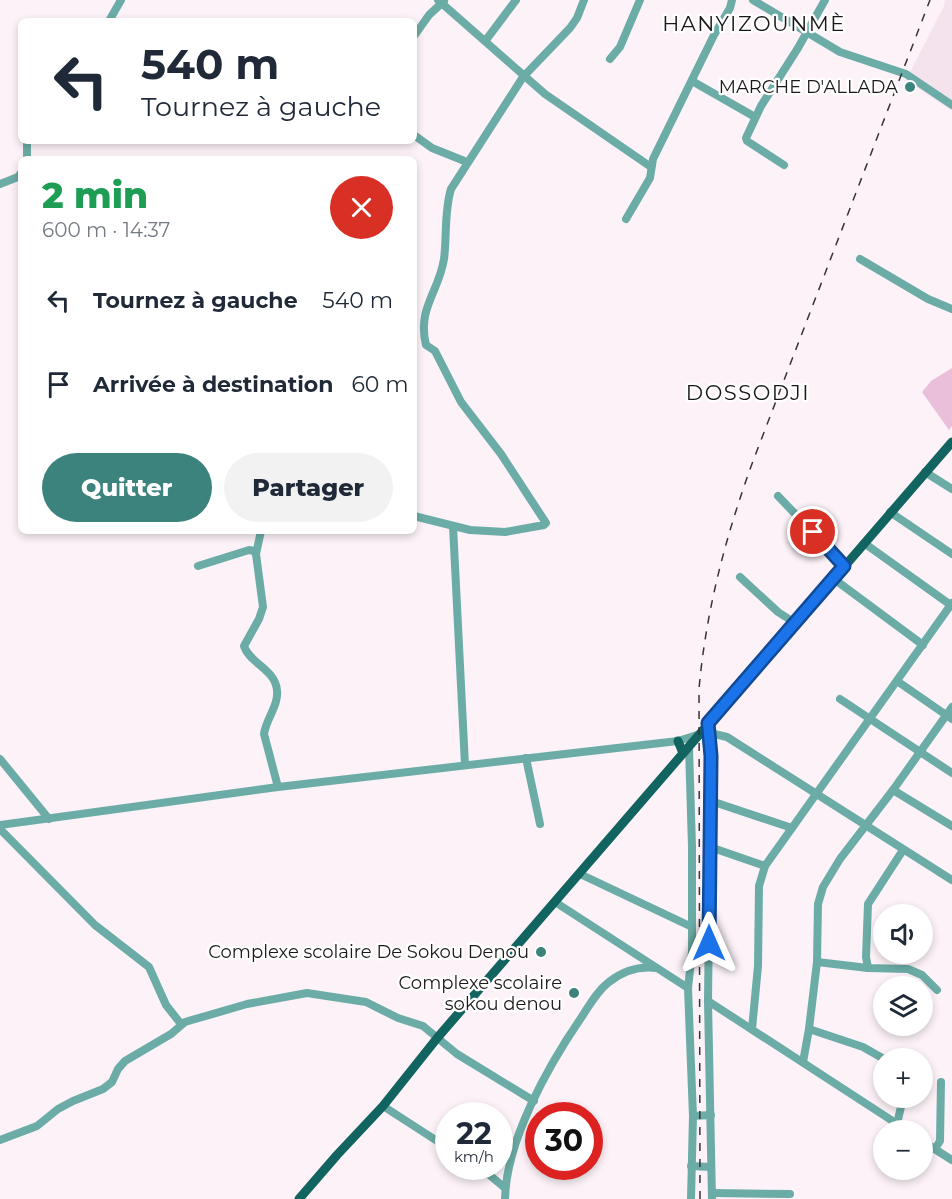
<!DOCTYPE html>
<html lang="fr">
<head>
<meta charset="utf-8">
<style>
  body { margin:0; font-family:Montserrat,sans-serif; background:#f2f2f3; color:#1f2937; height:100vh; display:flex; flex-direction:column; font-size:22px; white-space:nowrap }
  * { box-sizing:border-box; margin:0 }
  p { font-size:20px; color:#747a83 }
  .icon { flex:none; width:33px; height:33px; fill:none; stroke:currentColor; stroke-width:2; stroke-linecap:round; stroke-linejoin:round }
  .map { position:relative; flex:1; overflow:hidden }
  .sheet { position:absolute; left:18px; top:156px; width:399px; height:378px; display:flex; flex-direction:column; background:#fff; border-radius:9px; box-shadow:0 3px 9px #0003 }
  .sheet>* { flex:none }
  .hud { position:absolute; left:18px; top:18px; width:399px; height:126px; border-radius:9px; box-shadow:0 3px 9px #0003; background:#fff; color:#1f2937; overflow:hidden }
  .tools { position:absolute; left:873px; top:904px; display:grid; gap:12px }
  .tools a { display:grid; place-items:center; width:60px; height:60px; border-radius:50%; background:#fff; box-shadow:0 3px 9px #0003; font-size:30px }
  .speed { position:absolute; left:435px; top:1102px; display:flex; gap:12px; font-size:30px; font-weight:700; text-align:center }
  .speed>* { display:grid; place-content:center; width:78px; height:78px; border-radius:50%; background:#fff; box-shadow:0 3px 9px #0003; line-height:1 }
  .speed small { font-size:15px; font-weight:400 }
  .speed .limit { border:9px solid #d22; background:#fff; color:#111 }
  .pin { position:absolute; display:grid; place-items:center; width:51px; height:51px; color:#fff; margin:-26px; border:3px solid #fff; border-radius:50%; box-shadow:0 2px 6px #0007 }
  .me { position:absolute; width:66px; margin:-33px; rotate:0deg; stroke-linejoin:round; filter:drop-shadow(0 0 4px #0008) }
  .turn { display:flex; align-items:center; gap:21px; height:126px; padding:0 24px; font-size:27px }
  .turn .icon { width:78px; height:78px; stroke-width:2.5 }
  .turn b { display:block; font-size:42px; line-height:51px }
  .round { display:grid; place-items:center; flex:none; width:63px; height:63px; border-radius:32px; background:#f2f2f3 }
  .overview { display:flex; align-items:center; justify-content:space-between; height:102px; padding:0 24px }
  h1 { font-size:36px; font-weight:800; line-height:45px; color:#1e9e55 }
  .primary-button { display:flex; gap:12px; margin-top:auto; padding:12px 24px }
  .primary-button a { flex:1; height:69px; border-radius:36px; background:#3c837d; color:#fff; font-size:24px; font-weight:800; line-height:69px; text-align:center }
  .primary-button a+a { background:#f2f2f3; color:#1f2937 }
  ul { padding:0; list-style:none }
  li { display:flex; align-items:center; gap:18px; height:84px; padding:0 24px }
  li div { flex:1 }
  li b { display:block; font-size:22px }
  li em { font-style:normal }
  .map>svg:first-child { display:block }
  .built { fill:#f4e3ed }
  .green { fill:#eabfda }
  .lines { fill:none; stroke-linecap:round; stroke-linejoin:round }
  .minor { stroke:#6caca6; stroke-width:8 }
  .major { stroke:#11645f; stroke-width:9 }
  .rail { stroke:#373436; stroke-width:1.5; stroke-dasharray:8 8; stroke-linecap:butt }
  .route-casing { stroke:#114b97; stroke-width:15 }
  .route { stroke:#1a73e8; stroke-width:10 }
  .poi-dot { fill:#3c837d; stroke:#fff; stroke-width:2 }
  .labels { text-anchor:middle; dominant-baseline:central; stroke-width:4.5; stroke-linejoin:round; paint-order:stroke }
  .poi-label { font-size:18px; fill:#1b181a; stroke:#fff; text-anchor:end }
  .quarter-label { font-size:21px; letter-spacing:1.5px; fill:#1b181a; stroke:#fff }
</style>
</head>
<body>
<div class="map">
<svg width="952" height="1199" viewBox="0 0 952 1199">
  <rect width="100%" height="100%" fill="#fcf2f8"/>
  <path class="built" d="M 945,0 L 952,0 L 952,111 L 906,80 L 944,6 Z"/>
  <path class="green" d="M 952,368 L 952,426 L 949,430 L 922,392 L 931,381 Z"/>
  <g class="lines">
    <g class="minor">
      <path d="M 438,0 L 545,94 L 651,167"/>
      <path d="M 753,0 L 840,52 L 906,74 L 952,105"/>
      <path d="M 109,21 L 121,0"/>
      <path d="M 414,36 L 429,15 L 444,1"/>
      <path d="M 486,40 L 516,0"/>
      <path d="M 610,59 L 620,47 L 640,0"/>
      <path d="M 692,81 L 755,117"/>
      <path d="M 414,135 L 432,148 L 467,162"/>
      <path d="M 27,159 L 27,141"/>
      <path d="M 784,165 L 747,141 L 746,138 L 761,106 L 798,48 L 825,0"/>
      <path d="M 0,184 L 18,177 L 21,173"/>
      <path d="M 626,219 L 650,178 L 653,159 L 714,35 L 730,8 L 732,0"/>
      <path d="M 860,259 L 928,299 L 952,309"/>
      <path d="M 925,472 L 952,489"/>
      <path d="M 778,496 L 845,566"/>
      <path d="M 890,512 L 952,554"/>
      <path d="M 414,516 L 470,530 L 505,532 L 544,525 L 546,523 L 501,454 L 461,402 L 435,351 L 426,345 C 417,308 439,292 444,259 C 447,236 444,212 451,189 L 523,77 L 570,28 L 577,18 L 584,0"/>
      <path d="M 453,526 L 465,765"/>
      <path d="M 864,543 L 952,606"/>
      <path d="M 256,554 L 261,531"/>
      <path d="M 198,566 L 249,550 L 254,551 L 256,554 L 263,607 L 259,619 L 244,646 C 249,663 275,669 277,690 C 279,705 266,719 264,734 L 278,787"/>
      <path d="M 740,577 L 778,612 L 795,623"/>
      <path d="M 834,579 L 923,645"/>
      <path d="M 897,681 L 952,719"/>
      <path d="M 840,699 L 952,773"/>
      <path d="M 708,723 L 711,756 L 708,1001 L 712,1199"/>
      <path d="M 710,733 L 727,737 L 952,880"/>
      <path d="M 689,747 L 692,847 L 692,952 L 688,988 L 693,1116 L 691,1199"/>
      <path d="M 526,758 L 540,824"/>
      <path d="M 0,759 L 49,819"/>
      <path d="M 893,790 L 952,826"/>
      <path d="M 711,801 L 792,828"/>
      <path d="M 0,825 L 278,787 L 678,741 L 697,735"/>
      <path d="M 0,829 L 95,925 L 149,967 L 166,1005 L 181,1024"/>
      <path d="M 710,847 L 765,866"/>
      <path d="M 580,874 L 692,927"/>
      <path d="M 555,902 L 688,988"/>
      <path d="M 817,962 L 868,968 L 908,969 L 922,975 L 937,990"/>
      <path d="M 868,968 L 866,957 L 868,904 L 903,850"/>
      <path d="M 708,1001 L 908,1131"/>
      <path d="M 752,1029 L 758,966 L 759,886 L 765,866 L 952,603"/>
      <path d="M 809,1029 L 863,1047 L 884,1059"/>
      <path d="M 803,1062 L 809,1029 L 817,962 L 818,904 L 823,887 L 840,859 L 893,790 L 952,707"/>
      <path d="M 383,1106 L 448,1148"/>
      <path d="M 693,1116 L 711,1115"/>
      <path d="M 897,1124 L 903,1098"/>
      <path d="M 0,1140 L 37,1126 L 58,1109 L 73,1101 L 103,1089 L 112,1082 L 118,1069 L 125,1061 L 171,1034 L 185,1022 L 247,1004 L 307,993 L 366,1002 L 398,1018 L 423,1026 L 457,1054 L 534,1101"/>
      <path d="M 922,1141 L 952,1160"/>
      <path d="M 935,1149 L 940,1141 L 941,1082"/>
      <path d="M 691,1166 L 711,1167"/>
      <path d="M 480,1167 L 505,1188"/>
      <path d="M 712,1193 L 790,1194"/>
      <path d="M 505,1199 C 506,1141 548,1066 581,1018 C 589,1006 597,991 609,982 C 623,971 639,966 656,968"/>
    </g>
    <g class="major">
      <path d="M 678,741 L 683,753"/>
      <path d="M 299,1199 L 337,1155 L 383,1106 L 438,1037 L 952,442"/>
    </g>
    <path class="rail" d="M 700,1199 L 699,689 C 706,610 726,535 753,461 L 930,0"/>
  </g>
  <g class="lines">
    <defs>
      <path id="route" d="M 709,943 L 711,756 L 708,723 L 844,566 L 813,532"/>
    </defs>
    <use href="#route" class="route-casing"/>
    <use href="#route" class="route"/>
  </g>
  <g class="poi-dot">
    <circle cx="910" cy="87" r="6"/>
    <circle cx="541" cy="952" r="6"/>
    <circle cx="574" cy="993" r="6"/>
  </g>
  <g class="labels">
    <g class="poi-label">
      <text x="898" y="87">MARCHE D'ALLADA</text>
      <text x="529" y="952">Complexe scolaire De Sokou Denou</text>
      <text x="562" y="983">Complexe scolaire<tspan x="562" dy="21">sokou denou</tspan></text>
    </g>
    <g class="quarter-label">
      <text x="754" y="23">HANYIZOUNMÈ</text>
      <text x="748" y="392">DOSSODJI</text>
    </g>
  </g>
</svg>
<div class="tools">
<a><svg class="icon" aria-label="sound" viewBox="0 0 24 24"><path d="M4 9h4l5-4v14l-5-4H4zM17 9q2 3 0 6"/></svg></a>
<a><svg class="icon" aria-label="layers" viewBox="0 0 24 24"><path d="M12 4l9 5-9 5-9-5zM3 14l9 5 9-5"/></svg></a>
<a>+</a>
<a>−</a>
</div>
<div class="speed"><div>22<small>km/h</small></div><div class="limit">30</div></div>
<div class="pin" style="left:813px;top:532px;background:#d93025"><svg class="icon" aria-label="arrive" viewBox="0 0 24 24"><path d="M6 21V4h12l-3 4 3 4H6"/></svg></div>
<svg class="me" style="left:709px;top:943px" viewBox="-20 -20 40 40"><path d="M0-17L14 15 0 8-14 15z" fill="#1a73e8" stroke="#fff" stroke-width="4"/></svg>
<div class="hud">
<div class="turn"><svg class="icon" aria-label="left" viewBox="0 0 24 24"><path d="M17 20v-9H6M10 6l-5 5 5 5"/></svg><div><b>540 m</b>Tournez à gauche</div></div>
</div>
<section class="sheet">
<div class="overview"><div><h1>2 min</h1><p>600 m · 14:37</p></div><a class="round" style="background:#d93025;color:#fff"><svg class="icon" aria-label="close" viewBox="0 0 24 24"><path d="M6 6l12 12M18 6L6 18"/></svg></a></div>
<ul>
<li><svg class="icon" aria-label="left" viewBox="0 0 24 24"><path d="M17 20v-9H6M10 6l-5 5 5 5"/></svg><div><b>Tournez à gauche</b></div><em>540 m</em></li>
<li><svg class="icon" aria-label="arrive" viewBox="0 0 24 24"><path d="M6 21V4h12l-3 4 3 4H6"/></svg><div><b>Arrivée à destination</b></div><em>60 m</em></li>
</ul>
<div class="primary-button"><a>Quitter</a><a>Partager</a></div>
</section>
</div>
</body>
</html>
